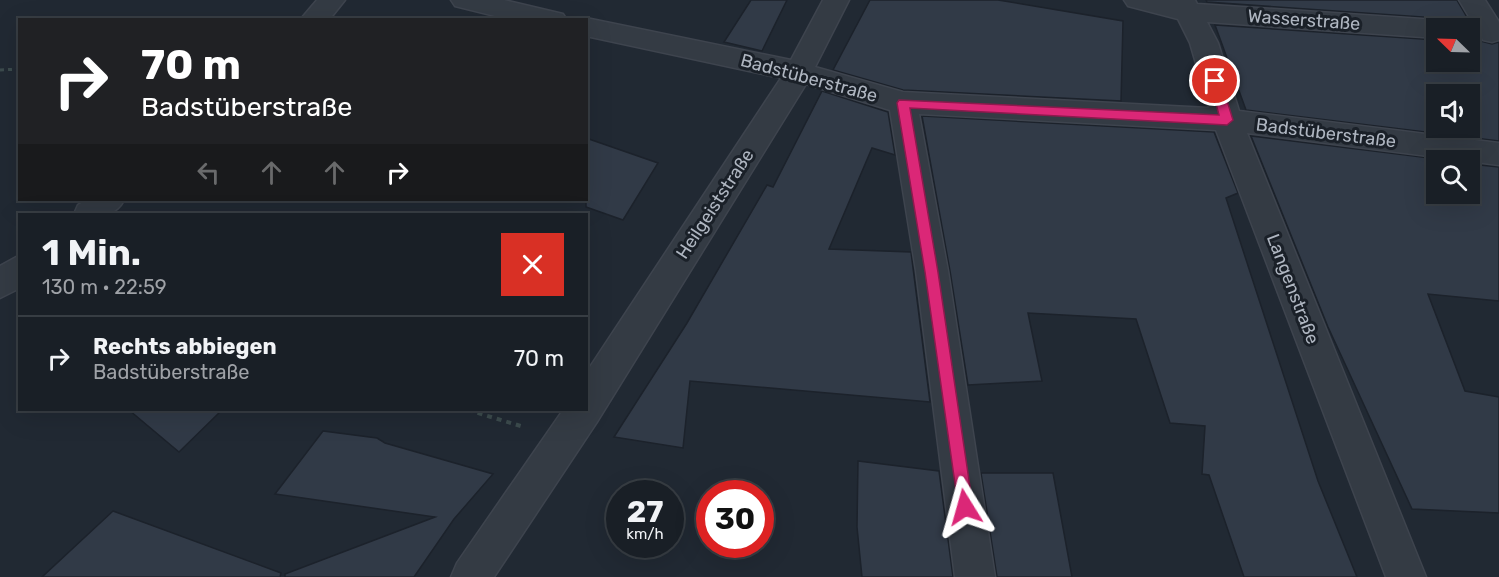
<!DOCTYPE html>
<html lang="de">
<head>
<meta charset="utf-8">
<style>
  body { margin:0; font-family:Rubik,sans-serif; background:#262c32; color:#f1f3f6; height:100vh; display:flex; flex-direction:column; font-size:22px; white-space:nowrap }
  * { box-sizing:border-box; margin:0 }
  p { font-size:20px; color:#9fa2a7 }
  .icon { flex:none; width:33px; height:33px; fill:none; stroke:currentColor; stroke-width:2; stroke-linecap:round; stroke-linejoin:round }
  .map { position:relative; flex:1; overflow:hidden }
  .side { position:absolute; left:18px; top:213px; width:570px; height:198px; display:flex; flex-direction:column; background:#191f26; border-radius:0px; box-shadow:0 6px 24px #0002,0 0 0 2px #373d43 }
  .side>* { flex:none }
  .guide { position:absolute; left:18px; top:18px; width:570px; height:183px; border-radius:0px; box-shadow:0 6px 24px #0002,0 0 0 2px #373d43; background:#202124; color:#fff; overflow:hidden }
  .needle { width:39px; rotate:293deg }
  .tools { position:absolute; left:1426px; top:18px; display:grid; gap:12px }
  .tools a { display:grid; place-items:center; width:54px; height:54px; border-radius:0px; background:#191f26; box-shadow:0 6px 24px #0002,0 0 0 2px #373d43; font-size:30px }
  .speed { position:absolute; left:606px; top:480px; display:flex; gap:12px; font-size:30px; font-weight:700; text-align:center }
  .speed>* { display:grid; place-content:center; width:78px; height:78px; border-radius:50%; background:#191f26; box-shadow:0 6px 24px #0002,0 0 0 2px #373d43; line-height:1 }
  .speed small { font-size:15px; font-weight:400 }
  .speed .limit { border:9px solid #d22; background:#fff; color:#111 }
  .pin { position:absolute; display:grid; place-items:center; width:51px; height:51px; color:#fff; margin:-26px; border:3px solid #fff; border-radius:50%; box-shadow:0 2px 6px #0007 }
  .me { position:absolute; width:66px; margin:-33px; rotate:352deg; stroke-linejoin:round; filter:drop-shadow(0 0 4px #0008) }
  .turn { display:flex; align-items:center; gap:21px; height:126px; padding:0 24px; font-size:27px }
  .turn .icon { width:78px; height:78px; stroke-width:2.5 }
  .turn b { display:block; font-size:42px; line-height:51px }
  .lanes { display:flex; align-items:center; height:57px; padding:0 24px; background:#0003; justify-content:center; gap:30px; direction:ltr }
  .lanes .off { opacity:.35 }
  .round { display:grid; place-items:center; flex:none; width:63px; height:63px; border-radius:0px; background:#262c32 }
  .head { display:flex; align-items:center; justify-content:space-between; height:102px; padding:0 24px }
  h1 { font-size:36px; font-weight:700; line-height:45px }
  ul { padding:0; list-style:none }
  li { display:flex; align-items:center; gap:18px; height:84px; padding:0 24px; border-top:2px solid #373d43 }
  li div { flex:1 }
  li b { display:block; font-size:22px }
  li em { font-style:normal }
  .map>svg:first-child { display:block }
  .building { fill:#313a47; stroke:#1c222b; stroke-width:1.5; fill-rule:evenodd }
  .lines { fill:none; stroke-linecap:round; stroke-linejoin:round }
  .street-casing { stroke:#3e444e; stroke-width:3 }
  .path-far1 { stroke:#3c4b4d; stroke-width:3; stroke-dasharray:4 4; stroke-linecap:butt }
  .path { stroke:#3c4b4d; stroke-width:4; stroke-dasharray:5 5; stroke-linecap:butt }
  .street { fill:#343b44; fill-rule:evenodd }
  .route { fill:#db2777; stroke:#8e194d; stroke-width:1.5 }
  .labels { text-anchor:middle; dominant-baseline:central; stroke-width:6; stroke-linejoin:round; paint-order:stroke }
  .street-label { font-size:18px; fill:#afb6c1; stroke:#1a2028 }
</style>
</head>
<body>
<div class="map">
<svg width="1499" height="577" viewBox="0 0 1499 577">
  <rect width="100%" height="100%" fill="#212933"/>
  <g class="building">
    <path d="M 751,0 L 787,0 L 762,51 L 724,42 Z"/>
    <path d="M 870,0 L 998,0 L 1123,21 L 1121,101 L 903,90 L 833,70 Z"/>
    <path d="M 1206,0 L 1457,0 L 1481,41 L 1492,44 L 1499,42 L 1499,141 L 1246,110 L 1215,25 L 1437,40 L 1437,62 L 1470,62 L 1470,28 L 1452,28 L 1448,21 L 1437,18 L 1207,2 ZM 1437,94 L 1470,94 L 1470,128 L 1437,128 Z"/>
    <path d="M 822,91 L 888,112 L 895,155 L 872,148 L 829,249 L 911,252 L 930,402 L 690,381 L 683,448 L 614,437 L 687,323 L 767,185 L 773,187 Z"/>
    <path d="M 922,116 L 1214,132 L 1238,193 L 1226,198 L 1318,481 L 1357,577 L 1244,577 L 1209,475 L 1202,474 L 1205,426 L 1170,423 L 1136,319 L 1028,313 L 1042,381 L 968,385 L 950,271 Z"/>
    <path d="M 1251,136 L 1446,160 L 1437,160 L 1437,194 L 1470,194 L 1470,164 L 1499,167 L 1499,301 L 1428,294 L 1465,391 L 1499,397 L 1499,513 L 1412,509 L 1328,327 Z"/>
    <path d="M 586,138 L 658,163 L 623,220 L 586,207 Z"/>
    <path d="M 129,410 L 222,410 L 179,452 Z"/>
    <path d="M 323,431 L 377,438 L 385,443 L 493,474 L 454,519 L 414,577 L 285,577 L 285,574 L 435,517 L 275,494 Z"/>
    <path d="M 858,461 L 939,471 L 953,577 L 862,577 L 857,527 Z"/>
    <path d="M 981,473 L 1053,473 L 1072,577 L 997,577 Z"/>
    <path d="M 113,511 L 281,573 L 280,577 L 42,577 Z"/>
  </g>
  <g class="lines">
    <defs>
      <g id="street">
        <path d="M 317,0 L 345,0 L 329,20 L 300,20 Z"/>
        <path d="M 451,0 L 504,0 L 563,14 L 567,20 L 511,20 L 455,6 Z"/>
        <path d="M 823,0 L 849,0 L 815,67 L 903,92 L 1209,108 L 1190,43 L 1178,19 L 1128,6 L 1124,0 L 1195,0 L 1197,4 L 1437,20 L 1446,22 L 1450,28 L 1437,28 L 1437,38 L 1207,22 L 1218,43 L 1239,111 L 1499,143 L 1499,165 L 1247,133 L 1426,577 L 1386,577 L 1216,130 L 919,114 L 948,271 L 995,577 L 955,577 L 916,271 L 890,110 L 806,84 L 597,422 L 494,577 L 451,577 L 457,563 L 563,410 L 586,410 L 586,373 L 781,78 L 586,36 L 586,20 L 580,20 L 586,18 L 791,60 Z"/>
        <path d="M 1459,0 L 1485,0 L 1499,22 L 1499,40 L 1492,42 L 1483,40 Z"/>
        <path d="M 86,200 L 124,200 C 114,220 94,214 74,214 L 78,205 Z"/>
        <path d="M 20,255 L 20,288 L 0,298 L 0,266 Z"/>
      </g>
    </defs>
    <use href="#street" class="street-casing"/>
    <path class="path-far1" d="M 0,70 L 20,69"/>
    <path class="path" d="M 468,410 L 524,427"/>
    <use href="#street" class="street"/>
  </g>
  <path class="route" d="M 1215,77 L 1221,81 L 1233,120 L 1227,125 L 910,108 L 938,272 L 973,507 L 971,512 L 965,514 L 959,512 L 925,272 L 897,103 L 899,100 L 1219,115 L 1210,81 Z"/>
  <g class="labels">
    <g class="street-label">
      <text transform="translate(1304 20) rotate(4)">Wasserstraße</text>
      <text transform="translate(809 78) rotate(15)">Badstüberstraße</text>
      <text transform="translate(1326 133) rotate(7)">Badstüberstraße</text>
      <text transform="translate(715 204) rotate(-57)">Heilgeiststraße</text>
      <text transform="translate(1293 289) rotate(69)">Langenstraße</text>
    </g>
  </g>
</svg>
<div class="tools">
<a><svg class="needle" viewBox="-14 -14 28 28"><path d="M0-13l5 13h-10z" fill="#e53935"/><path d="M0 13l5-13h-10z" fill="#9fa2a7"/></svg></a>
<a><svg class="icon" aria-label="sound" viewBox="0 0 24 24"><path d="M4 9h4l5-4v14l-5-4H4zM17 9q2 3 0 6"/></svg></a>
<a><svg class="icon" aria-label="search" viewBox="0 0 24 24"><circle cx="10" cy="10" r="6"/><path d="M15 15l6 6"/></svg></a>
</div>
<div class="speed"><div>27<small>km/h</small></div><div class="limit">30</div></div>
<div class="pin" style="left:1215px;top:81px;background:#d93025"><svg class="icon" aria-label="arrive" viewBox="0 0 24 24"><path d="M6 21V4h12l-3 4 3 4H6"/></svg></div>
<svg class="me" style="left:965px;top:507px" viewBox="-20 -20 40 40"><path d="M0-17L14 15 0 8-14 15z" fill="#db2777" stroke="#fff" stroke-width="4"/></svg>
<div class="guide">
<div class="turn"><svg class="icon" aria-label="right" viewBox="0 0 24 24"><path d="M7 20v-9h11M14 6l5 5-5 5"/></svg><div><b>70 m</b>Badstüberstraße</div></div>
<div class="lanes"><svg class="icon off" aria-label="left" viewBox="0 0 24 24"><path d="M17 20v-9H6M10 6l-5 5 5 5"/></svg><svg class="icon off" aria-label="ahead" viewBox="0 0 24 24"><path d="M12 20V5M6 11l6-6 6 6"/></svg><svg class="icon off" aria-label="ahead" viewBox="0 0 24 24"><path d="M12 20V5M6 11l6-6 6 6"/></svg><svg class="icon" aria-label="right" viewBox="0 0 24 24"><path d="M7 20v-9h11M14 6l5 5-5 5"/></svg></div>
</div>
<section class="side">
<div class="head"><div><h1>1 Min.</h1><p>130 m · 22:59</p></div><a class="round" style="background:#d93025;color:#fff"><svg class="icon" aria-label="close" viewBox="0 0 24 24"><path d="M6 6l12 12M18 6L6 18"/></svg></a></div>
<ul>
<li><svg class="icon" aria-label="right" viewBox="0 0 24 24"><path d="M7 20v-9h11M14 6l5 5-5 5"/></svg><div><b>Rechts abbiegen</b><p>Badstüberstraße</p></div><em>70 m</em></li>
</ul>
</section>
</div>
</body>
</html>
